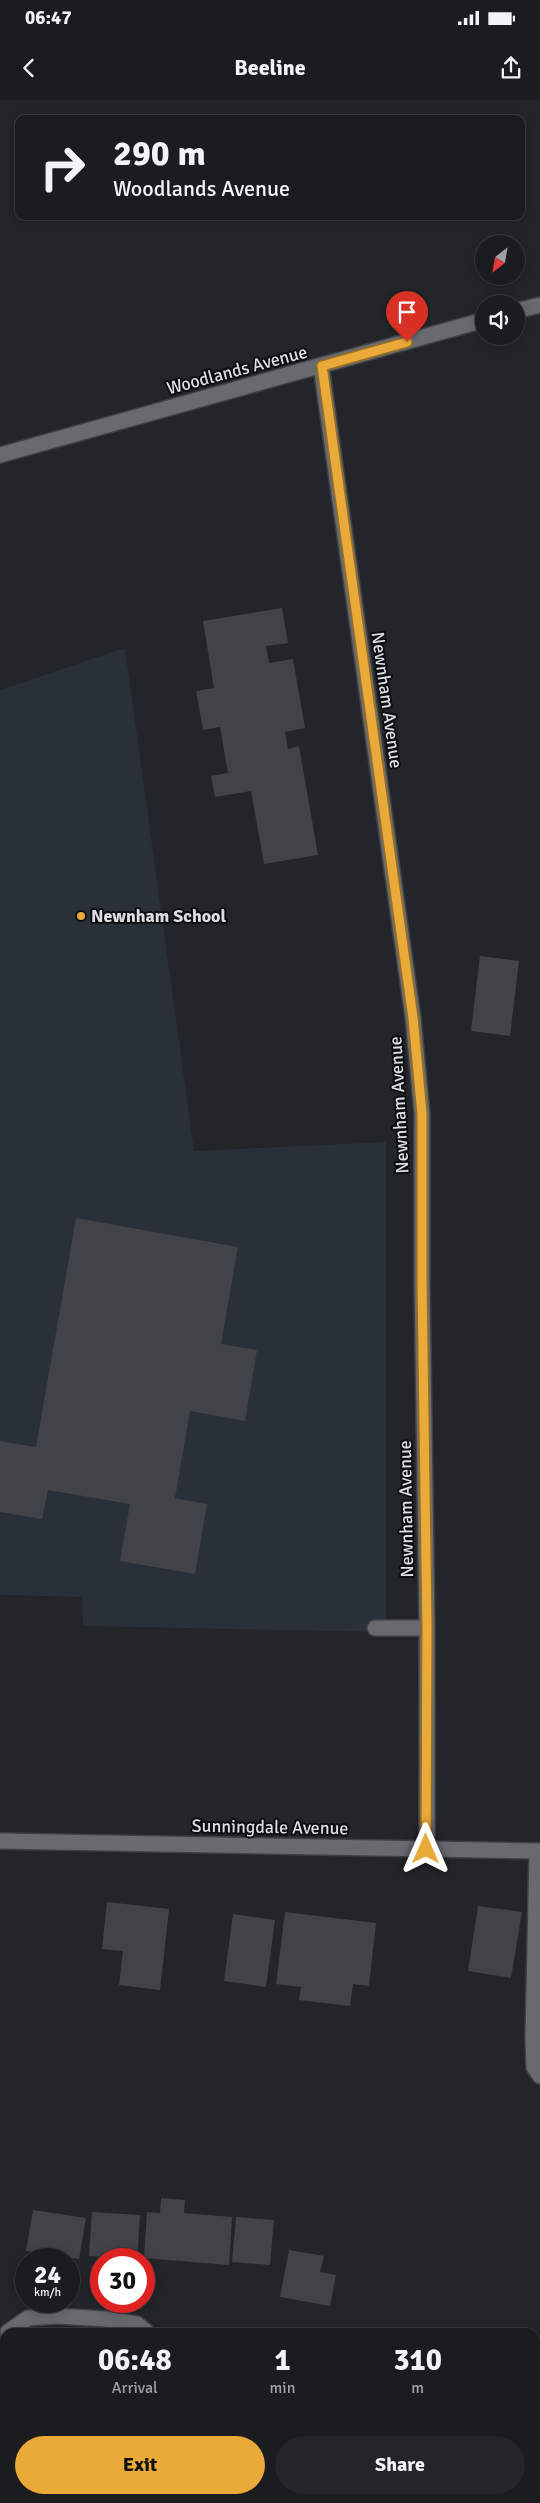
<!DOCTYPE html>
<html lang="en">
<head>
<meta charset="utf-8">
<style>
  body { margin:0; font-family:Signika,sans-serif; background:#232528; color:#f1f3f6; height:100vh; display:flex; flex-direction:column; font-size:19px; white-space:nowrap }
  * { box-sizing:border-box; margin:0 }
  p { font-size:16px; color:#9fa1a4 }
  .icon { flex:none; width:28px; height:28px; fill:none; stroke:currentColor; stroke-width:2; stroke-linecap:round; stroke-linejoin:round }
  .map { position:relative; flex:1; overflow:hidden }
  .drawer { position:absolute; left:0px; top:2228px; width:540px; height:176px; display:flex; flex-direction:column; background:#1a1c1f; border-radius:15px 15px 0 0; box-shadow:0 2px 12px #0003,0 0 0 1px #383a3d }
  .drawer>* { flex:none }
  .top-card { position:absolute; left:15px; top:15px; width:510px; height:105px; border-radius:10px; box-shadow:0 2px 12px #0003,0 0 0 1px #383a3d; background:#1a1c1f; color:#f1f3f6; overflow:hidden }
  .needle { width:32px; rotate:211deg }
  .fabs { position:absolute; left:475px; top:135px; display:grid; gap:10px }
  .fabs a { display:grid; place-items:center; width:50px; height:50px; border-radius:50%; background:#1a1c1f; box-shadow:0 2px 12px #0003,0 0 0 1px #383a3d; font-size:25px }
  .speed { position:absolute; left:15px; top:2148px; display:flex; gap:10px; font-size:25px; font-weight:700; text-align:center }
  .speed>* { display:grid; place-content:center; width:65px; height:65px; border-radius:50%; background:#1a1c1f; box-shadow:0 2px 12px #0003,0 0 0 1px #383a3d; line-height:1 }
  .speed small { font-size:12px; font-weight:400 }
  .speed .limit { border:8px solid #d22; background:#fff; color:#111 }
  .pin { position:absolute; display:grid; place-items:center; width:42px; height:42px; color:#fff; margin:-51px -21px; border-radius:50% 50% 50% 0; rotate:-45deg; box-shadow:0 0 5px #0007 }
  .pin .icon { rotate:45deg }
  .me { position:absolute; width:55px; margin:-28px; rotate:0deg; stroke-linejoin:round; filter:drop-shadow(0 0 4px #0008) }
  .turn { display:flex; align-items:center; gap:18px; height:105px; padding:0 15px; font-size:22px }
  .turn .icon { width:65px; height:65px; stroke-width:2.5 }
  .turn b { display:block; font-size:35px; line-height:42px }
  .eta { display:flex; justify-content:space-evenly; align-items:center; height:85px; text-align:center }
  .eta b { font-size:30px; font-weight:700; line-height:35px }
  .button { display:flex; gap:10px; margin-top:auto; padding:10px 15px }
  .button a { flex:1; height:58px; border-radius:30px; background:#eaaa39; color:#111; font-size:20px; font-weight:700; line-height:58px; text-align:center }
  .button a+a { background:#232528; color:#f1f3f6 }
  .status { display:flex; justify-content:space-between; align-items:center; height:35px; padding:0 25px; background:#1a1c1f; direction:ltr }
  .status svg { height:14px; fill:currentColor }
  header { display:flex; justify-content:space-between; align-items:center; height:65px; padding:0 15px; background:#1a1c1f; font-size:22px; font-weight:700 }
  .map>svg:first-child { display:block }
  .built { fill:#2a3038 }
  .green { fill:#314562 }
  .building { fill:#404348 }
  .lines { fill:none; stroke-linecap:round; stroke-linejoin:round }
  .minor-casing { stroke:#3d4044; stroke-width:18 }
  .minor { stroke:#676a6f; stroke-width:15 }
  .route-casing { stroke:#986e25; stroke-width:12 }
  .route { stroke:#eaaa39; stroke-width:9 }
  .poi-dot { fill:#eaaa39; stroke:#0d0e10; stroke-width:2 }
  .labels { text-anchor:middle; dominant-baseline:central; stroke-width:4; stroke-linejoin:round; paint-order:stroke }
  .street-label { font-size:18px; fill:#dcdee1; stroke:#0d0e10 }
  .poi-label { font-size:18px; font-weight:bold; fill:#dcdee1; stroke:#0d0e10; text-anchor:start }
</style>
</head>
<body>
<div class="status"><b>06:47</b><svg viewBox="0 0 49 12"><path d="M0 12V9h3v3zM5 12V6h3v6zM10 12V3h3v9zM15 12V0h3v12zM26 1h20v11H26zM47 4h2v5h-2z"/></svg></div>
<header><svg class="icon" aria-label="back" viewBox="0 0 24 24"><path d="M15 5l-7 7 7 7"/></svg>Beeline<svg class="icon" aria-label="share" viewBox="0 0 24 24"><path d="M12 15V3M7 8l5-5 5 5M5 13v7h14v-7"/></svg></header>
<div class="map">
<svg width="540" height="2403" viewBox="0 0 540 2403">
  <rect width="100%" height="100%" fill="#222529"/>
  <path class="built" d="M 125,548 L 194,1051 L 386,1042 L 386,1532 L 83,1526 L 82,1497 L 0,1495 L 0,590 Z"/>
  <path class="green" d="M 28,2227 L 113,2232 L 23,2232 Z"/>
  <g class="building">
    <path d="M 282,508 L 288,543 L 266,546 L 269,563 L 293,559 L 305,628 L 285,632 L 288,649 L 299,646 L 318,755 L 264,764 L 251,691 L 215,697 L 211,676 L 228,673 L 220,627 L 203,630 L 196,591 L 214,588 L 203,521 Z"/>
    <path d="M 480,856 L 519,861 L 510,936 L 471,931 Z"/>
    <path d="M 76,1118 L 238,1147 L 221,1244 L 257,1250 L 245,1321 L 190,1311 L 175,1398 L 207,1404 L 195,1474 L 120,1461 L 130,1404 L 48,1390 L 42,1419 L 0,1412 L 0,1341 L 36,1347 Z"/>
    <path d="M 107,1802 L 169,1809 L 160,1890 L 119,1885 L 123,1851 L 102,1849 Z"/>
    <path d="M 478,1806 L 522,1812 L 511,1878 L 468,1871 Z"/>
    <path d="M 285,1812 L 376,1823 L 369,1886 L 353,1884 L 350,1906 L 299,1900 L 301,1887 L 276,1884 Z"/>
    <path d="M 233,1814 L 275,1820 L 266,1887 L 224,1881 Z"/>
    <path d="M 161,2098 L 185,2100 L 184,2113 L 232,2117 L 229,2165 L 144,2158 L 147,2112 L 160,2113 Z"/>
    <path d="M 33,2110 L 86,2118 L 79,2159 L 26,2151 Z"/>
    <path d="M 92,2112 L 140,2115 L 137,2159 L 89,2156 Z"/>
    <path d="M 236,2117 L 274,2120 L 270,2165 L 232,2162 Z"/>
    <path d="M 289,2150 L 324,2156 L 320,2172 L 336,2175 L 330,2206 L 280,2197 Z"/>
    <path d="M 0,2358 L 5,2359 L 5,2399 L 44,2399 L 44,2403 L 0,2403 Z"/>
    <path d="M 135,2399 L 193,2399 L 193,2403 L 134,2403 Z"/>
  </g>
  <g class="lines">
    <defs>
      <g id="minor">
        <path d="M 516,211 L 540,205"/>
        <path d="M 321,266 L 413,918 L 422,1014 L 422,1182 L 427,1528 L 427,1749"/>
        <path d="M 0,355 L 484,220"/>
        <path d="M 375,1528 L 427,1528"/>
        <path d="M 0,1741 L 540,1751"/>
        <path d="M 537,1751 L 533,1937 L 534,1967 L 540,1976"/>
        <path d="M 8,2232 L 28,2218 L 57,2216 L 105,2219 L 137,2224 L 147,2232"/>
        <path d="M 0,2279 L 5,2283"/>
        <path d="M 535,2283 L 540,2283"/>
      </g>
    </defs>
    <use href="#minor" class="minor-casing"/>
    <use href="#minor" class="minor"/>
  </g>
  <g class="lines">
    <defs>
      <path id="route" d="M 407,242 L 322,266 L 413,918 L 422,1014 L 422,1182 L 427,1528 L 426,1749"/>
    </defs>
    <use href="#route" class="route-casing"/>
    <use href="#route" class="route"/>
  </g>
  <circle class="poi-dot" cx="81" cy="816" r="5"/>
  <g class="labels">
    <g class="street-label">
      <text transform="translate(237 270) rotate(-15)">Woodlands Avenue</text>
      <text transform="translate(387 600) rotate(82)">Newnham Avenue</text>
      <text transform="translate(399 1005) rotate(-93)">Newnham Avenue</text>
      <text transform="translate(406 1409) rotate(-91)">Newnham Avenue</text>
      <text transform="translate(270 1727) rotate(1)">Sunningdale Avenue</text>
    </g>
    <g class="poi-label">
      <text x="91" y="816">Newnham School</text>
    </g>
  </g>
</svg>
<div class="fabs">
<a><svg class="needle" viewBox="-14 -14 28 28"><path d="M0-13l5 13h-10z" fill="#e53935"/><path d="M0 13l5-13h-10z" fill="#9fa1a4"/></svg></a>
<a><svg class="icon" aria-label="sound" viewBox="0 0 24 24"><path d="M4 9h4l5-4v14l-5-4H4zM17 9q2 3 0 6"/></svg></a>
</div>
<div class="speed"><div>24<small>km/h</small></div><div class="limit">30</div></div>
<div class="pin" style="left:407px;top:242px;background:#d93025"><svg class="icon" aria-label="arrive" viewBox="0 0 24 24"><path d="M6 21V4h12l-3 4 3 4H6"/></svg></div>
<svg class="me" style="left:426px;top:1749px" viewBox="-20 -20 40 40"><path d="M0-17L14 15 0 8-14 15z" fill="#eaaa39" stroke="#fff" stroke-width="4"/></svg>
<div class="top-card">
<div class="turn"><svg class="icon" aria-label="right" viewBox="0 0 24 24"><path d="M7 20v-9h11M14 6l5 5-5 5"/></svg><div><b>290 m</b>Woodlands Avenue</div></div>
</div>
<section class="drawer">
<div class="eta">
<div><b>06:48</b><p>Arrival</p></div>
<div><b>1</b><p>min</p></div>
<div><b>310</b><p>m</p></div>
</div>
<div class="button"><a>Exit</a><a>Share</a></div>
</section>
</div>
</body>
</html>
